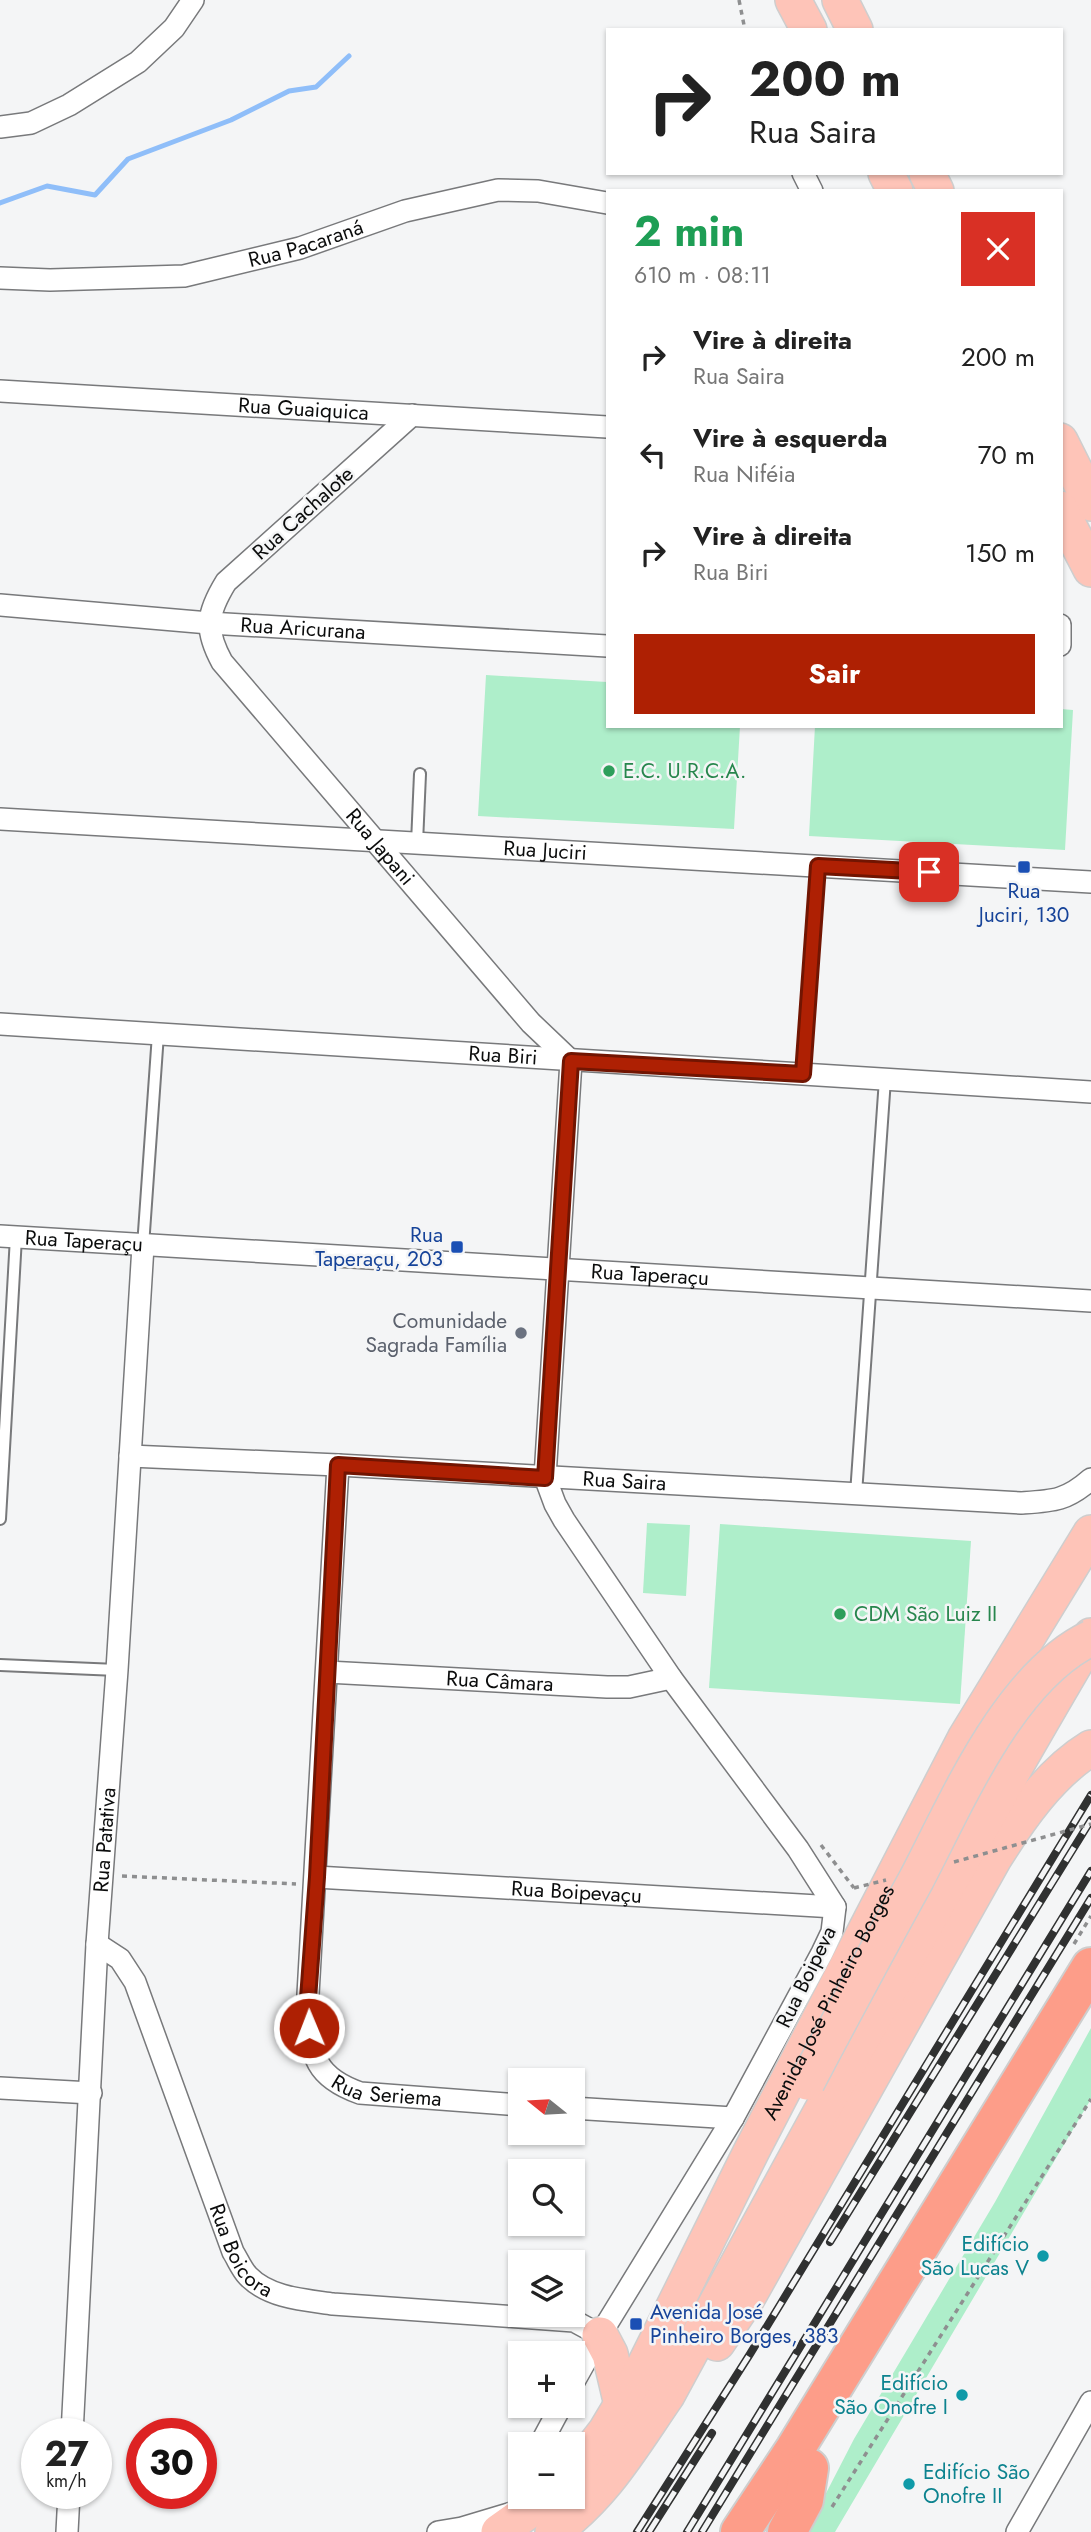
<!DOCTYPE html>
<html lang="pt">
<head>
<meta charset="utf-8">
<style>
  body { margin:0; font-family:Jost,sans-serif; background:#f2f2f2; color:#222; height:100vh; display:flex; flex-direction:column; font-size:26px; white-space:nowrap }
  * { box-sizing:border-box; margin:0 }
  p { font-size:23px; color:#767676 }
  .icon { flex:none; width:38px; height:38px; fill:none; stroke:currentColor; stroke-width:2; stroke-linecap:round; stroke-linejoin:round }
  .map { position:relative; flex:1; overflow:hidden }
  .details { position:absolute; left:606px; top:189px; width:457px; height:539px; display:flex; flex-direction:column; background:#fff; border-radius:0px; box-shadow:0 2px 5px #0004 }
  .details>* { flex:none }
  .banner { position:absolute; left:606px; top:28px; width:457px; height:147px; border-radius:0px; box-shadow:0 2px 5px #0004; background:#fff; color:#222; overflow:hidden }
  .needle { width:46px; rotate:288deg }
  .controls { position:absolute; left:508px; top:2068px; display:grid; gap:14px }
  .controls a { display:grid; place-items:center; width:77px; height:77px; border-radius:0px; background:#fff; box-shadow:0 2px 5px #0004; font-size:35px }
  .speed { position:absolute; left:21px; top:2418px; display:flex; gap:14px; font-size:35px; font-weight:700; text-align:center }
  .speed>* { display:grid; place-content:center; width:91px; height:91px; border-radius:50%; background:#fff; box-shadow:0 2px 5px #0004; line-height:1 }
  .speed small { font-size:18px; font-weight:400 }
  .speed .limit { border:10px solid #d22; background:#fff; color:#111 }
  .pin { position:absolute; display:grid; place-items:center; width:60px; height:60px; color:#fff; margin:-30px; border-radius:14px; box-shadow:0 4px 10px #0006 }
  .me { position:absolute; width:77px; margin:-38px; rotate:359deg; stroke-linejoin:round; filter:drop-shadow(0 0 5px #0008) }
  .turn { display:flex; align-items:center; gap:24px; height:147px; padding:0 28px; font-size:32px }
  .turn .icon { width:91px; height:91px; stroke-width:2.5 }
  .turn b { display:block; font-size:49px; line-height:60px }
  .round { display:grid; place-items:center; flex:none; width:74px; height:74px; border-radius:0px; background:#f2f2f2 }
  .head { display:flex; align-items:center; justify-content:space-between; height:119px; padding:0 28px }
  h1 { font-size:42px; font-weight:700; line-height:52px; color:#1e9e55 }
  .button { display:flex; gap:14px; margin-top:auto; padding:14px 28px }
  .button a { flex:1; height:80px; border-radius:0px; background:#ae2003; color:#fff; font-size:28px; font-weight:700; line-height:80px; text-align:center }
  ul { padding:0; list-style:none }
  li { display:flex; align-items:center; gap:21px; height:98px; padding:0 28px }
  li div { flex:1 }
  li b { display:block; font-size:26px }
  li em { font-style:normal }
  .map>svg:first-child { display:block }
  .green { fill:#aeeeca }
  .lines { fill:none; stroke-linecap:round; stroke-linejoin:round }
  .stream { stroke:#8fbef9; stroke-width:5 }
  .lane-casing { stroke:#78797b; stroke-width:14 }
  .street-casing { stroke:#78797b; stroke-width:24 }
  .primary-casing { stroke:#cecece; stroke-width:38 }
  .highway-casing { stroke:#cecece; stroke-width:42 }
  .path { stroke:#8e8f90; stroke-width:3.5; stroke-dasharray:5 5; stroke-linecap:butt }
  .lane { stroke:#fff; stroke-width:10 }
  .street { stroke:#fff; stroke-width:21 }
  .primary { stroke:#fec4b8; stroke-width:35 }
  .highway { stroke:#fd9d89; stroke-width:38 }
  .rail-casing { stroke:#303131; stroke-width:8 }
  .rail { stroke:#f4f5f6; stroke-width:5; stroke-dasharray:16; stroke-linecap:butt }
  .primary-bridge-casing { stroke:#cecece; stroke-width:38; stroke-linecap:butt }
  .path-bridge { stroke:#8e8f90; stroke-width:3.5; stroke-dasharray:5 5; stroke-linecap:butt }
  .primary-bridge { stroke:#fec4b8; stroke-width:35 }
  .route-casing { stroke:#711502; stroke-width:18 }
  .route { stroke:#ae2003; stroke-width:12 }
  .leisure-dot { fill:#2e9e5b; stroke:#f4f5f6; stroke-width:2.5 }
  .transit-dot { fill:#1a4fb4; stroke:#f4f5f6; stroke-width:2.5 }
  .worship-dot { fill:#6b7280; stroke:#f4f5f6; stroke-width:2.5 }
  .culture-dot { fill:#0f9aa8; stroke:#f4f5f6; stroke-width:2.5 }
  .labels { text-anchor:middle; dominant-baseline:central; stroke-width:5; stroke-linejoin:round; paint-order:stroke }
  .street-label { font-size:21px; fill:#0b0c0c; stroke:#f4f5f6 }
  .leisure-label { font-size:21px; fill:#27864d; stroke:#f4f5f6; text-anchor:start }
  .transit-label { font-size:21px; fill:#164399; stroke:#f4f5f6 }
  .worship-label { font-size:21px; fill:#5b616d; stroke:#f4f5f6; text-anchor:end }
  .culture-label { font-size:21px; fill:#0d838f; stroke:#f4f5f6; text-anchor:end }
</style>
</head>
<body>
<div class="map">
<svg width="1091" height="2532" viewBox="0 0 1091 2532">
  <rect width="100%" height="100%" fill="#f4f5f6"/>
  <g class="green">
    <path d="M 486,675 L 607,682 L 607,726 L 740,726 L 734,829 L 478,816 Z"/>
    <path d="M 1061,709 L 1073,710 L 1065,850 L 809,836 L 815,726 L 1060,726 Z"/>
    <path d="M 647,1523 L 690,1525 L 686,1596 L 643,1593 Z"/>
    <path d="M 720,1524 L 971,1541 L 960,1704 L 709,1688 Z"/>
    <path d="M 1091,2028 L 1091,2099 L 835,2532 L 806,2532 L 854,2439 L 995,2202 Z"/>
  </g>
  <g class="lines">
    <path class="stream" d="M 0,203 L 47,186 L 95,195 L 128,159 L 231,120 L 289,91 L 316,87 L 349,56"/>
    <defs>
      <g id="lane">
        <path d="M 417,843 L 420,774"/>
        <path d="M 803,1074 L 818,866"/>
        <path d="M 143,1246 L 158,1034"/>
        <path d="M 856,1494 L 885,1079"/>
        <path d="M 0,1519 L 16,1237"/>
        <path d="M 0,1665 L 117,1670"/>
      </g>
      <g id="street">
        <path d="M 0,127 L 31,123 L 69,105 L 138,62 L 174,28 L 193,0"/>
        <path d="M 803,173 L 812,191"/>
        <path id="s1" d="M 0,278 L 50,280 L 184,276 L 300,248 L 405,211 L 498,190 L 538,191 L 607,203"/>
        <path id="s2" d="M 0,391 L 607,427"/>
        <path id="s3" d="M 412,415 L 226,582 C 207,613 204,629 222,662 L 531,1023 L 571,1061 L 545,1477 L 555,1504 L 564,1520 L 671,1678 L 798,1849 L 835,1907 L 832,1932 L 822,1953 L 733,2118 L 600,2335 L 572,2385"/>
        <path id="s4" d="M 0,605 L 209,623 L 607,646"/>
        <path d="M 1060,625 L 1060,645"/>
        <path id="s5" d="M 0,819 L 1091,882"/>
        <path id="s6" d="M 0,1024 L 1091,1092"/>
        <path id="s7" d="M 0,1236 L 1091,1301"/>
        <path id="s8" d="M 130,1456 L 338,1465 L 1021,1503 C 1053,1501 1066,1501 1091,1479"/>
        <path id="s9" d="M 338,1465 L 307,2012 C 312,2057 315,2077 360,2093 L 520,2105"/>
        <path id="s10" d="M 327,1672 L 607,1687 L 629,1687 L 671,1678"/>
        <path id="s11" d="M 316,1877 L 835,1907"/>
        <path id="s12" d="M 97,1944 L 120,1959 L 135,1982 L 233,2252 C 238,2260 242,2270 248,2276 C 269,2298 305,2300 333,2304 L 574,2321 L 600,2335"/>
        <path d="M 0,2088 L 91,2093"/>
        <path d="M 572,2108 L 733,2118"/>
        <path id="s13" d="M 72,2434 L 97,1944 L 117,1670 L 143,1246"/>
        <path d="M 540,2445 L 561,2406"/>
        <path d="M 67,2532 L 69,2494"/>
        <path d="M 438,2532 L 462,2528 L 512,2513"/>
        <path d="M 1017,2532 L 1091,2402"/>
      </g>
      <g id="primary">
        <path d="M 793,0 L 809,30"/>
        <path d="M 840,0 L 855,30"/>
        <path d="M 886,173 L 895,191"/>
        <path d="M 927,173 L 936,191"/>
        <path d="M 1060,441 L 1091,503"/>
        <path d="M 1060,509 L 1091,569"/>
        <path d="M 600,2335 L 610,2354 L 622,2405"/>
        <path d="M 717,2343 L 746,2300 L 994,1858 C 1019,1818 1050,1773 1091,1748"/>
        <path id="s14" d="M 572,2475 L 606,2431 L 642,2371 L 752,2150 L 965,1739 L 1091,1533"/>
        <path d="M 499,2532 L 548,2497"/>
        <path d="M 553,2532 C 605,2494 631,2447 667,2395 C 805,2140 944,1886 1091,1636"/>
      </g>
      <g id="highway">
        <path d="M 740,2532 L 795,2449 L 1091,1967"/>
        <path d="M 787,2532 L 804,2500 L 809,2468"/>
      </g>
    </defs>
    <use href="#lane" class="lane-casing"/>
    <use href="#street" class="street-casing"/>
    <use href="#primary" class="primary-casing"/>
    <use href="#highway" class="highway-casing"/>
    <g class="path">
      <path d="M 739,0 L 745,30"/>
      <path d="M 821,1845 L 854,1888"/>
      <path d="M 122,1876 L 296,1884"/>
      <path d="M 1074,1944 L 1091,1916"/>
      <path d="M 832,2507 L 1091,2099"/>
    </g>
    <use href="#lane" class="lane"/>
    <use href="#street" class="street"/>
    <use href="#primary" class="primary"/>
    <use href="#highway" class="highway"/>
    <defs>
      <g id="rail">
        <path d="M 830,2242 L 1091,1820"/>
        <path d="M 637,2532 L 750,2354 L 1091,1795"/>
        <path d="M 649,2532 L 712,2433"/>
        <path d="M 687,2532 L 1091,1871"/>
        <path d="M 702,2532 L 1091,1898"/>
      </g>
    </defs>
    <use href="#rail" class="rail-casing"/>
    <use href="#rail" class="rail"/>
    <defs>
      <path id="primary-bridge" d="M 807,2082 C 843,2014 879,1947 916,1880 C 957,1802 1009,1677 1091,1638"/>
    </defs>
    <use href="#primary-bridge" class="primary-bridge-casing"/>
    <g class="path-bridge">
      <path d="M 954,1862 L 1091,1824"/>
      <path d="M 854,1888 L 886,1880"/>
    </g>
    <use href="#primary-bridge" class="primary-bridge"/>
  </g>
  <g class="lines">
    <defs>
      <path id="route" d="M 309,2028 L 307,2012 L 317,1877 L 338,1465 L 545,1478 L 571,1061 L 803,1074 L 818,866 L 929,872"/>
    </defs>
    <use href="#route" class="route-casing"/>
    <use href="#route" class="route"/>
  </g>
  <g class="leisure-dot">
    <circle cx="609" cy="771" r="7"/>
    <circle cx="840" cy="1614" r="7"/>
  </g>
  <g class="transit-dot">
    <rect x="1017" y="860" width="14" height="14" rx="3.5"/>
    <rect x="450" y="1240" width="14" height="14" rx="3.5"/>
    <rect x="629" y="2317" width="14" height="14" rx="3.5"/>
  </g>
  <circle class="worship-dot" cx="521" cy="1333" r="7"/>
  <g class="culture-dot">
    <circle cx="1043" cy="2256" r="7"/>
    <circle cx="962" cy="2395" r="7"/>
    <circle cx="909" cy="2484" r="7"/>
  </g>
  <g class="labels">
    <g class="street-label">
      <text stroke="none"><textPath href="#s1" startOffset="310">Rua Pacaraná</textPath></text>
      <text stroke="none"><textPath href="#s2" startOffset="304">Rua Guaiquica</textPath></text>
      <text transform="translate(303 513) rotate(-42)">Rua Cachalote</text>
      <text stroke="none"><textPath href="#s4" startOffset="304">Rua Aricurana</textPath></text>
      <text stroke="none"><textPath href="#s3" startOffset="579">Rua Japani</textPath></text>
      <text stroke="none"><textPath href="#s5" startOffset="546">Rua Juciri</textPath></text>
      <text stroke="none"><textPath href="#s6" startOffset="504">Rua Biri</textPath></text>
      <text stroke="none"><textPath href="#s7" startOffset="84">Rua Taperaçu</textPath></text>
      <text stroke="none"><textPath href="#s7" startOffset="651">Rua Taperaçu</textPath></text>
      <text stroke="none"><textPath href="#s8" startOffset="495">Rua Saira</textPath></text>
      <text stroke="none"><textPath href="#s10" startOffset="173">Rua Câmara</textPath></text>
      <text stroke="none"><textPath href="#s13" startOffset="595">Rua Patativa</textPath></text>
      <text stroke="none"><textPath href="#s11" startOffset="261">Rua Boipevaçu</textPath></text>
      <text transform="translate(806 1977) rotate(-64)">Rua Boipeva</text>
      <text stroke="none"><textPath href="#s14" startOffset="539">Avenida José Pinheiro Borges</textPath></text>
      <text stroke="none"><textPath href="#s9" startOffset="679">Rua Seriema</textPath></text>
      <text stroke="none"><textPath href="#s12" startOffset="345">Rua Boicora</textPath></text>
    </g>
    <g class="leisure-label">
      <text x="623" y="771">E.C. U.R.C.A.</text>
      <text x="854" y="1614">CDM São Luiz II</text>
    </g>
    <g class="transit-label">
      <text x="1024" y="891">Rua<tspan x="1024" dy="24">Juciri, 130</tspan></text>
      <text x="443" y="1235" text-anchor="end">Rua<tspan x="443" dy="24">Taperaçu, 203</tspan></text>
      <text x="650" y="2312" text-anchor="start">Avenida José<tspan x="650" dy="24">Pinheiro Borges, 383</tspan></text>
    </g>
    <g class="worship-label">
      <text x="507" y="1321">Comunidade<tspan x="507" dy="24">Sagrada Família</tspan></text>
    </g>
    <g class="culture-label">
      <text x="1029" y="2244">Edifício<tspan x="1029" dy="24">São Lucas V</tspan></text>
      <text x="948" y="2383">Edifício<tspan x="948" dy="24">São Onofre I</tspan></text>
      <text x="923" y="2472" text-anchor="start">Edifício São<tspan x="923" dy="24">Onofre II</tspan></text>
    </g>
  </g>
</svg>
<div class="controls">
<a><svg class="needle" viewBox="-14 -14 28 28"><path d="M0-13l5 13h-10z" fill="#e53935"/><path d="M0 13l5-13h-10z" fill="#767676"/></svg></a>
<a><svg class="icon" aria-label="search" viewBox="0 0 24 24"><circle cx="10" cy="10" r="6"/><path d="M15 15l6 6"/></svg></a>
<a><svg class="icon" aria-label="layers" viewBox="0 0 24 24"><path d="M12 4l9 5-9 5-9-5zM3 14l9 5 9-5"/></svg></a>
<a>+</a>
<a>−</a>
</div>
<div class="speed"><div>27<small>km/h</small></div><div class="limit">30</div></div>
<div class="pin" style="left:929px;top:872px;background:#d93025"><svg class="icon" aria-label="arrive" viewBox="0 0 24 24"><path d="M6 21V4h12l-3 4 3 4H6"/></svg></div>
<svg class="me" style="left:309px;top:2028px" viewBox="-20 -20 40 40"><circle r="17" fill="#ae2003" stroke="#fff" stroke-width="3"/><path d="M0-11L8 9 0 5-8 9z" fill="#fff"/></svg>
<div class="banner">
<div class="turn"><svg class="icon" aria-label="right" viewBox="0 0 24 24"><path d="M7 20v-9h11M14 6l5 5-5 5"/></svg><div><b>200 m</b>Rua Saira</div></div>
</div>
<section class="details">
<div class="head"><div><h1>2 min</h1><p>610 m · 08:11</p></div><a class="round" style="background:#d93025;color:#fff"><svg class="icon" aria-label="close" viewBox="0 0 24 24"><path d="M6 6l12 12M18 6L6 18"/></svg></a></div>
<ul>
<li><svg class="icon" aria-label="right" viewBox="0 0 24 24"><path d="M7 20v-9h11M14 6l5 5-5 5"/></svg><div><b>Vire à direita</b><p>Rua Saira</p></div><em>200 m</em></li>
<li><svg class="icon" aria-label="left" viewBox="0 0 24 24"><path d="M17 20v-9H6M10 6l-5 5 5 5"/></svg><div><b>Vire à esquerda</b><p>Rua Niféia</p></div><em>70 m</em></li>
<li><svg class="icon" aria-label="right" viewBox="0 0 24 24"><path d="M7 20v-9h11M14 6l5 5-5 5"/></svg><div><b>Vire à direita</b><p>Rua Biri</p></div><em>150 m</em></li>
</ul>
<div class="button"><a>Sair</a></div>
</section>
</div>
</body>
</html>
